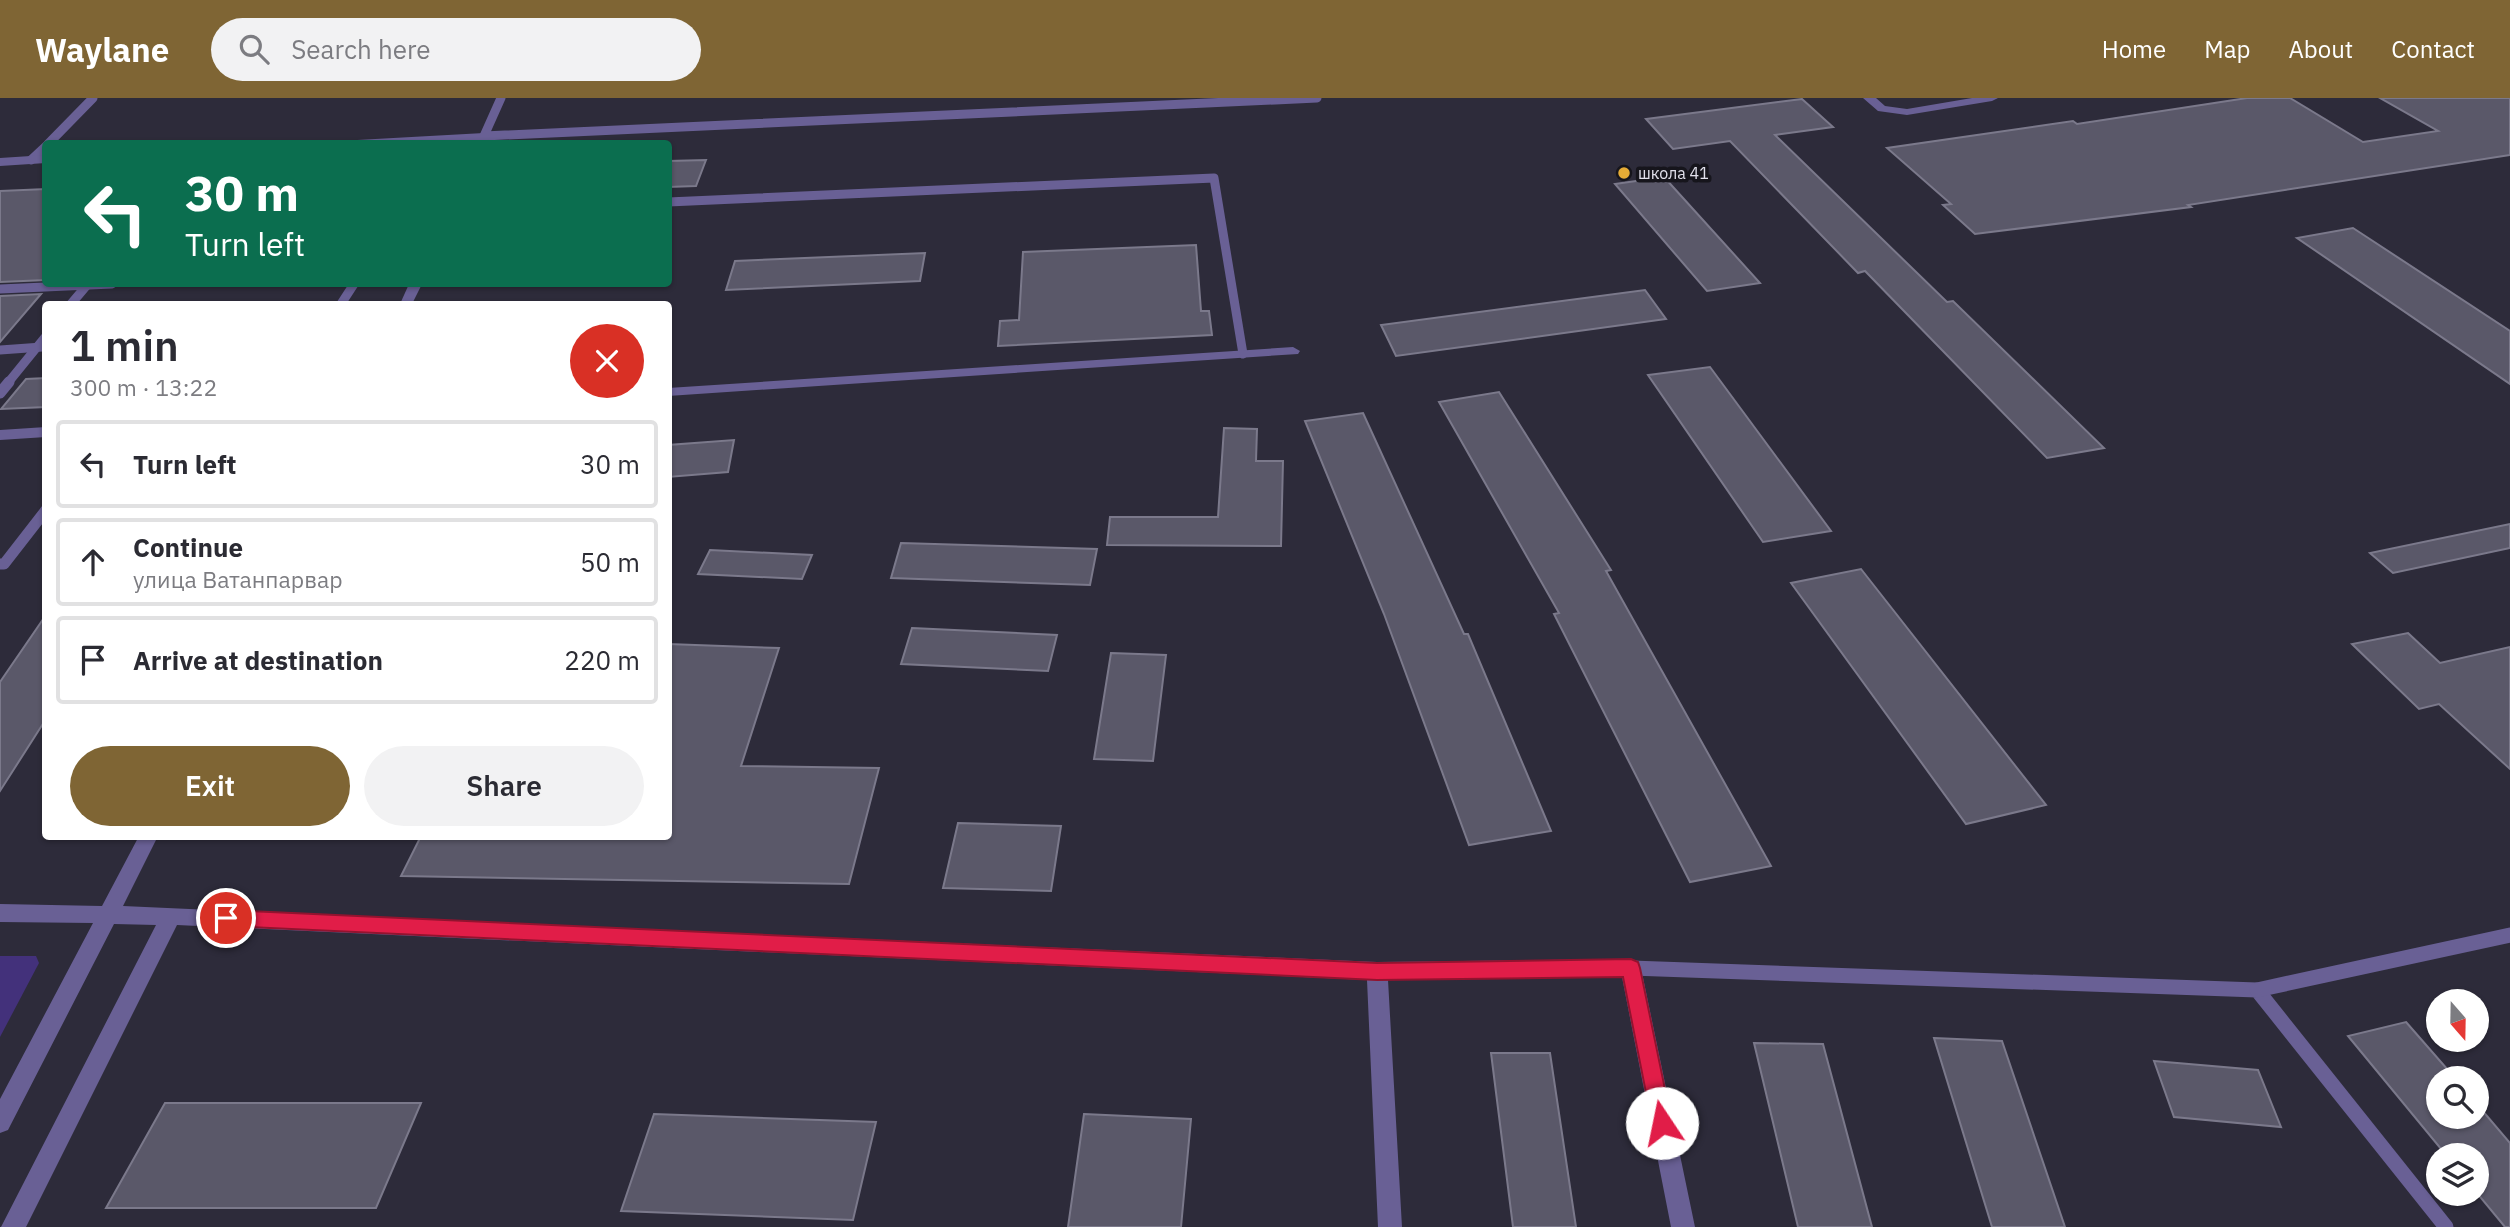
<!DOCTYPE html>
<html lang="en">
<head>
<meta charset="utf-8">
<style>
  body { margin:0; font-family:"IBM Plex Sans",sans-serif; background:#f2f2f3; color:#2b2b33; height:100vh; display:flex; flex-direction:column; font-size:26px; white-space:nowrap }
  * { box-sizing:border-box; margin:0 }
  p { font-size:23px; color:#7c7c81 }
  .icon { flex:none; width:38px; height:38px; fill:none; stroke:currentColor; stroke-width:2; stroke-linecap:round; stroke-linejoin:round }
  .map { position:relative; flex:1; overflow:hidden }
  .panel { position:absolute; left:42px; top:203px; width:630px; height:539px; display:flex; flex-direction:column; background:#fff; border-radius:7px; box-shadow:0 2px 5px #0004 }
  .panel>* { flex:none }
  .guide { position:absolute; left:42px; top:42px; width:630px; height:147px; border-radius:7px; box-shadow:0 2px 5px #0004; background:#0b6e4f; color:#fff; overflow:hidden }
  .needle { width:46px; rotate:160deg }
  .buttons { position:absolute; left:2426px; top:891px; display:grid; gap:14px }
  .buttons a { display:grid; place-items:center; width:63px; height:63px; border-radius:50%; background:#fff; box-shadow:0 2px 5px #0004; font-size:35px }
  .pin { position:absolute; display:grid; place-items:center; width:60px; height:60px; color:#fff; margin:-30px; border:4px solid #fff; border-radius:50%; box-shadow:0 2px 7px #0007 }
  .me { position:absolute; width:77px; margin:-38px; rotate:349deg; stroke-linejoin:round; filter:drop-shadow(0 0 5px #0008) }
  .turn { display:flex; align-items:center; gap:24px; height:147px; padding:0 28px; font-size:32px }
  .turn .icon { width:91px; height:91px; stroke-width:2.5 }
  .turn b { display:block; font-size:49px; line-height:60px }
  .round { display:grid; place-items:center; flex:none; width:74px; height:74px; border-radius:37px; background:#f2f2f3 }
  .headline { display:flex; align-items:center; justify-content:space-between; height:119px; padding:0 28px }
  h1 { font-size:42px; font-weight:600; line-height:52px }
  .button { display:flex; gap:14px; margin-top:auto; padding:14px 28px }
  .button a { flex:1; height:80px; border-radius:42px; background:#7f6534; color:#fff; font-size:28px; font-weight:600; line-height:80px; text-align:center }
  .button a+a { background:#f2f2f3; color:#2b2b33 }
  ul { padding:0; list-style:none }
  li { display:flex; align-items:center; gap:21px; height:88px; margin:0 14px 10px; padding:0 14px; border:4px solid #e1e1e2; border-radius:7px }
  li div { flex:1 }
  li b { display:block; font-size:26px }
  li em { font-style:normal }
  header { display:flex; align-items:center; gap:42px; box-sizing:border-box; height:98px; padding:0 35px; background:#7f6534; color:#fff }
  header strong { font-size:33px }
  nav { display:flex; gap:38px; margin-inline-start:auto; font-size:24px }
  .search { width:490px; height:63px; background:#f2f2f3; display:flex; align-items:center; gap:18px; box-sizing:border-box; padding:0 24px; border-radius:38px; color:#7c7c81; font-size:26px }
  .map>svg:first-child { display:block }
  .green { fill:#43317b }
  .building { fill:#5a5869; stroke:#7b798b; stroke-width:2 }
  .lines { fill:none; stroke-linecap:round; stroke-linejoin:round }
  .service-far2 { stroke:#696095; stroke-width:9 }
  .service-far1 { stroke:#696095; stroke-width:11 }
  .service { stroke:#696095; stroke-width:15 }
  .minor { fill:#696095; fill-rule:evenodd }
  .route { fill:#e11d48; stroke:#92132f; stroke-width:2 }
  .poi-dot { fill:#e6ac36; stroke:#16151c; stroke-width:2.5 }
  .labels { text-anchor:middle; dominant-baseline:central; stroke-width:7; stroke-linejoin:round; paint-order:stroke }
  .far-poi-label { font-size:16px; fill:#e1e0eb; stroke:#16151c; text-anchor:start }
</style>
</head>
<body>
<header>
<strong>Waylane</strong>
<div class="search"><svg class="icon" aria-label="search" viewBox="0 0 24 24"><circle cx="10" cy="10" r="6"/><path d="M15 15l6 6"/></svg>Search here</div>
<nav><a>Home</a><a>Map</a><a>About</a><a>Contact</a></nav>
</header>
<div class="map">
<svg width="2510" height="1129" viewBox="0 0 2510 1129">
  <rect width="100%" height="100%" fill="#2d2b3a"/>
  <path class="green" d="M 0,858 L 36,858 L 39,865 L 0,939 Z"/>
  <g class="building">
    <path d="M 2247,0 L 2290,0 L 2363,44 L 2438,33 L 2380,0 L 2510,0 L 2510,57 L 2188,107 L 2191,109 L 1975,136 L 1943,107 L 1951,106 L 1887,50 L 2073,23 L 2077,26 Z"/>
    <path d="M 1802,1 L 1833,29 L 1775,37 L 1947,204 L 1953,203 L 2104,350 L 2047,360 L 1865,173 L 1858,175 L 1730,43 L 1673,51 L 1646,21 Z"/>
    <path d="M 706,62 L 696,88 L 668,89 L 668,63 Z"/>
    <path d="M 1664,79 L 1760,185 L 1707,193 L 1615,86 Z"/>
    <path d="M 46,91 L 46,182 L 0,184 L 0,93 Z"/>
    <path d="M 2353,130 L 2510,233 L 2510,286 L 2297,140 Z"/>
    <path d="M 1196,147 L 1201,213 L 1209,213 L 1212,237 L 998,248 L 1000,223 L 1019,222 L 1023,154 Z"/>
    <path d="M 925,155 L 920,183 L 726,192 L 735,163 Z"/>
    <path d="M 1645,192 L 1666,221 L 1396,258 L 1381,227 Z"/>
    <path d="M 41,196 L 0,244 L 0,198 Z"/>
    <path d="M 1710,269 L 1831,433 L 1763,444 L 1648,277 Z"/>
    <path d="M 46,280 L 46,309 L 1,311 L 26,281 Z"/>
    <path d="M 1499,294 L 1611,472 L 1606,473 L 1771,768 L 1690,784 L 1554,516 L 1559,515 L 1439,304 Z"/>
    <path d="M 1363,315 L 1464,536 L 1468,536 L 1551,733 L 1469,747 L 1384,516 L 1305,323 Z"/>
    <path d="M 1224,330 L 1257,331 L 1256,363 L 1283,363 L 1281,448 L 1107,447 L 1110,419 L 1218,419 Z"/>
    <path d="M 734,342 L 728,374 L 668,379 L 668,347 Z"/>
    <path d="M 2510,426 L 2510,450 L 2393,475 L 2370,455 Z"/>
    <path d="M 901,445 L 1097,451 L 1090,487 L 891,480 Z"/>
    <path d="M 710,452 L 812,457 L 802,481 L 698,476 Z"/>
    <path d="M 1861,471 L 2046,707 L 1966,726 L 1791,485 Z"/>
    <path d="M 46,517 L 46,621 L 0,693 L 0,584 Z"/>
    <path d="M 912,530 L 1057,537 L 1048,573 L 901,566 Z"/>
    <path d="M 2408,535 L 2440,565 L 2510,549 L 2510,671 L 2439,606 L 2419,611 L 2352,546 Z"/>
    <path d="M 668,546 L 779,550 L 741,668 L 879,670 L 849,786 L 401,778 L 421,738 L 668,738 Z"/>
    <path d="M 1111,555 L 1166,557 L 1153,663 L 1094,661 Z"/>
    <path d="M 958,725 L 1061,728 L 1051,793 L 943,790 Z"/>
    <path d="M 2406,924 L 2455,980 L 2438,980 L 2438,1018 L 2476,1018 L 2476,1005 L 2510,1045 L 2510,1129 L 2505,1129 L 2476,1094 L 2476,1057 L 2446,1057 L 2348,938 Z"/>
    <path d="M 1934,940 L 2002,943 L 2065,1129 L 1992,1129 Z"/>
    <path d="M 1754,945 L 1823,946 L 1872,1129 L 1798,1129 Z"/>
    <path d="M 1491,955 L 1550,955 L 1576,1129 L 1513,1129 Z"/>
    <path d="M 2154,963 L 2258,972 L 2281,1029 L 2174,1019 Z"/>
    <path d="M 165,1005 L 421,1005 L 376,1110 L 106,1110 Z"/>
    <path d="M 654,1016 L 876,1024 L 853,1122 L 621,1113 Z"/>
    <path d="M 1084,1016 L 1191,1021 L 1181,1129 L 1068,1129 Z"/>
  </g>
  <g class="lines">
    <g class="service-far2">
      <path d="M 501,0 L 484,38 L 1317,0"/>
      <path d="M 48,46 L 93,0"/>
      <path d="M 31,62 L 46,48"/>
      <path d="M 668,104 L 1214,80 L 1243,256"/>
      <path d="M 0,191 L 112,186"/>
      <path d="M 71,206 L 87,187"/>
      <path d="M 341,206 L 354,186"/>
      <path d="M 0,252 L 42,249"/>
      <path d="M 7,286 L 46,238"/>
    </g>
    <g class="service-far1">
      <path d="M 0,295 L 9,284"/>
      <path d="M 0,466 L 4,466 L 46,412"/>
    </g>
    <g class="service">
      <path d="M 1631,870 L 2257,892 L 2446,1129"/>
      <path d="M 2257,892 L 2510,837"/>
    </g>
    <g class="minor">
      <path d="M 1863,0 L 1876,0 L 1885,8 L 1907,11 L 1972,0 L 1998,0 L 1992,3 L 1907,17 L 1878,13 Z"/>
      <path d="M 484,35 L 490,38 L 486,46 L 474,46 L 476,42 L 334,46 L 339,43 Z"/>
      <path d="M 46,57 L 46,65 L 0,68 L 0,60 Z"/>
      <path d="M 409,186 L 422,186 L 412,206 L 400,206 Z"/>
      <path d="M 1293,249 L 1300,253 L 1298,256 L 668,298 L 668,290 Z"/>
      <path d="M 46,329 L 46,339 L 0,342 L 0,332 Z"/>
      <path d="M 139,738 L 158,738 L 123,808 L 1377,864 L 1631,861 L 1638,863 L 1641,870 L 1695,1129 L 1671,1129 L 1622,879 L 1388,882 L 1402,1129 L 1378,1129 L 1367,882 L 177,827 L 26,1129 L 1,1129 L 156,827 L 114,826 L 8,1032 L 0,1035 L 0,1001 L 93,825 L 0,824 L 0,806 L 102,808 Z"/>
    </g>
  </g>
  <path class="route" d="M 226,812 L 1377,865 L 1631,861 L 1638,864 L 1640,870 L 1672,1025 L 1669,1032 L 1662,1035 L 1655,1032 L 1652,1025 L 1623,879 L 1377,882 L 226,828 L 219,826 L 216,820 L 219,814 Z"/>
  <circle class="poi-dot" cx="1624" cy="75" r="7"/>
  <g class="labels">
    <g class="far-poi-label">
      <text x="1638" y="75">школа 41</text>
    </g>
  </g>
</svg>
<div class="buttons">
<a><svg class="needle" viewBox="-14 -14 28 28"><path d="M0-13l5 13h-10z" fill="#e53935"/><path d="M0 13l5-13h-10z" fill="#7c7c81"/></svg></a>
<a><svg class="icon" aria-label="search" viewBox="0 0 24 24"><circle cx="10" cy="10" r="6"/><path d="M15 15l6 6"/></svg></a>
<a><svg class="icon" aria-label="layers" viewBox="0 0 24 24"><path d="M12 4l9 5-9 5-9-5zM3 14l9 5 9-5"/></svg></a>
</div>
<div class="pin" style="left:226px;top:820px;background:#d93025"><svg class="icon" aria-label="arrive" viewBox="0 0 24 24"><path d="M6 21V4h12l-3 4 3 4H6"/></svg></div>
<svg class="me" style="left:1662px;top:1025px" viewBox="-20 -20 40 40"><circle r="19" fill="#fff"/><path d="M0-13L10 11 0 6-10 11z" fill="#e11d48"/></svg>
<div class="guide">
<div class="turn"><svg class="icon" aria-label="left" viewBox="0 0 24 24"><path d="M17 20v-9H6M10 6l-5 5 5 5"/></svg><div><b>30 m</b>Turn left</div></div>
</div>
<section class="panel">
<div class="headline"><div><h1>1 min</h1><p>300 m · 13:22</p></div><a class="round" style="background:#d93025;color:#fff"><svg class="icon" aria-label="close" viewBox="0 0 24 24"><path d="M6 6l12 12M18 6L6 18"/></svg></a></div>
<ul>
<li><svg class="icon" aria-label="left" viewBox="0 0 24 24"><path d="M17 20v-9H6M10 6l-5 5 5 5"/></svg><div><b>Turn left</b></div><em>30 m</em></li>
<li><svg class="icon" aria-label="ahead" viewBox="0 0 24 24"><path d="M12 20V5M6 11l6-6 6 6"/></svg><div><b>Continue</b><p>улица Ватанпарвар</p></div><em>50 m</em></li>
<li><svg class="icon" aria-label="arrive" viewBox="0 0 24 24"><path d="M6 21V4h12l-3 4 3 4H6"/></svg><div><b>Arrive at destination</b></div><em>220 m</em></li>
</ul>
<div class="button"><a>Exit</a><a>Share</a></div>
</section>
</div>
</body>
</html>
